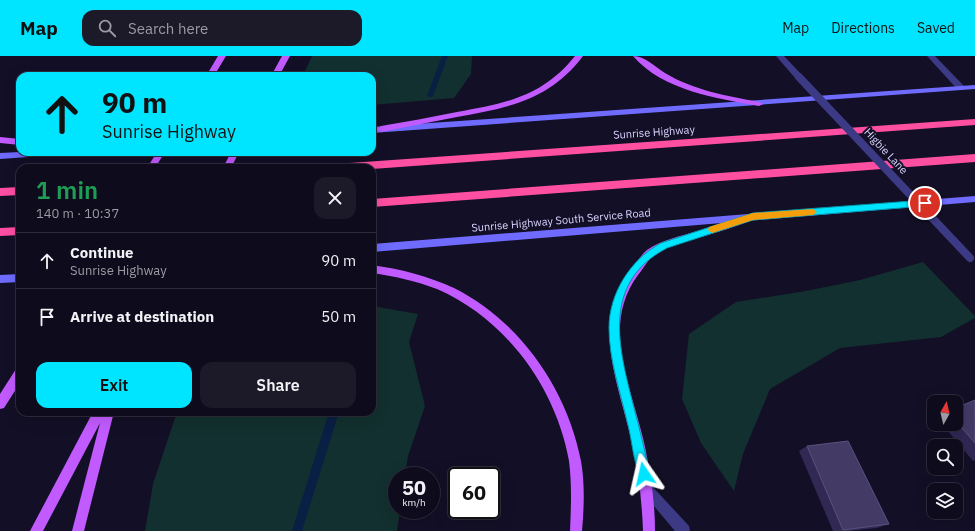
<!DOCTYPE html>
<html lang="en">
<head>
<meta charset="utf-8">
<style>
  body { margin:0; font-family:"IBM Plex Sans",sans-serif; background:#1c1929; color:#f1f3f6; height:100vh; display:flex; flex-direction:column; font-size:15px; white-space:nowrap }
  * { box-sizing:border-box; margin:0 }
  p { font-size:13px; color:#9b9ba3 }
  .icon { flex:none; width:22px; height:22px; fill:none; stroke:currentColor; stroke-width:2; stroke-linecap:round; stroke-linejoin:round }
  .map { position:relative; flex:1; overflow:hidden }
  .drawer { position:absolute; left:16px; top:108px; width:360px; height:252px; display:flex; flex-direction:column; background:#0e0b1c; border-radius:12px; box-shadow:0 4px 16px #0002,0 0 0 1px #2e2b3b }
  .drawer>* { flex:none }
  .guide { position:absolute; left:16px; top:16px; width:360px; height:84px; border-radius:12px; box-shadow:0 4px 16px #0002,0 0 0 1px #2e2b3b; background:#00e5ff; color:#111; overflow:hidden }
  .needle { width:26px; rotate:8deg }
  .buttons { position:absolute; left:927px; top:339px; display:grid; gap:8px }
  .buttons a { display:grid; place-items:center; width:36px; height:36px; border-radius:8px; background:#0e0b1c; box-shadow:0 4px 16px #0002,0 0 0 1px #2e2b3b; font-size:20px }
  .speed { position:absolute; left:388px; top:411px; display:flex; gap:8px; font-size:20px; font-weight:700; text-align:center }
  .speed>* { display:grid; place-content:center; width:52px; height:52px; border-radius:50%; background:#0e0b1c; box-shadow:0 4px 16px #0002,0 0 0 1px #2e2b3b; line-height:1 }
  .speed small { font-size:10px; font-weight:400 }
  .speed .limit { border:2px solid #111; border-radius:6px; background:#fff; color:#111 }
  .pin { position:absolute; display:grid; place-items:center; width:34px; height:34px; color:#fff; margin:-17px; border:2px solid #fff; border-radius:50%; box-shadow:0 1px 4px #0007 }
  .me { position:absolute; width:44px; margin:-22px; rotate:349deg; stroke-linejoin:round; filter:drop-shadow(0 0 3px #0008) }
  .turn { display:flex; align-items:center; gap:14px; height:84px; padding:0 20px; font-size:18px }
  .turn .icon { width:52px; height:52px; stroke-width:2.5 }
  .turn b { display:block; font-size:28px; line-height:34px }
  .round { display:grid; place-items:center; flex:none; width:42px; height:42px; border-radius:12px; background:#1c1929 }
  .head { display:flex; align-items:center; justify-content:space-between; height:68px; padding:0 20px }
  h1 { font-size:24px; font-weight:600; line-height:30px; color:#1e9e55 }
  .primary-button { display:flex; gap:8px; margin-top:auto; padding:8px 20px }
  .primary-button a { flex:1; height:46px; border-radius:12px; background:#00e5ff; color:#111; font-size:16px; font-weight:600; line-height:46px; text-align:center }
  .primary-button a+a { background:#1c1929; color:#f1f3f6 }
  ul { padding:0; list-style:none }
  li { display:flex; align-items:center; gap:12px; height:56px; padding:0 20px; border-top:1px solid #2e2b3b }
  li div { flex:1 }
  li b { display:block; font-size:15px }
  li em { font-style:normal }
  header { display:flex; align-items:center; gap:24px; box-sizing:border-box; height:56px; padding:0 20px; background:#00e5ff; color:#111 }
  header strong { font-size:19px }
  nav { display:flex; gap:22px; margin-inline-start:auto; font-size:14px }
  .search { width:280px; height:36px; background:#1c1929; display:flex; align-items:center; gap:10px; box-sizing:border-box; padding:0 14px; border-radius:12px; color:#9b9ba3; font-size:15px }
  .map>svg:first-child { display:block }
  .green { fill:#12302f }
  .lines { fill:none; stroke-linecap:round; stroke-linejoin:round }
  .stream { fill:#0a1f44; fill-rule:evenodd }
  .service { fill:#3d3a85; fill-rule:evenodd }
  .tertiary { fill:#3d3a85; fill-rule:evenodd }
  .secondary { fill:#6f6bff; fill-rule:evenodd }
  .primary { fill:#c25bff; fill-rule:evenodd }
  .motorway { fill:#ff4fa3; fill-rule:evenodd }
  .tertiary-bridge { stroke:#3d3a85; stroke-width:8 }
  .wall { fill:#312854 }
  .building { fill:#433a66; stroke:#5a527e }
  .route { fill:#00e5ff; stroke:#0095a6 }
  .slow { fill:#f59e0b }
  .labels { text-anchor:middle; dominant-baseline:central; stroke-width:4; stroke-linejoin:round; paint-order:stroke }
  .street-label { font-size:11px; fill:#d9d4ff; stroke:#130f26 }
</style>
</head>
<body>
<header>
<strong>Map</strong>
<div class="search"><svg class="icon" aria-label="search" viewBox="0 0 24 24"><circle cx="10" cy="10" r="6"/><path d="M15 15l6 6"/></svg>Search here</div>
<nav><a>Map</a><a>Directions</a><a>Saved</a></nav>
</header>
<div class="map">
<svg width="975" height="475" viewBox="0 0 975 475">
  <rect width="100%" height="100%" fill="#130f26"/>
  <g class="green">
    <path d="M 312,0 L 472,0 L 471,18 L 454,42 L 372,49 L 372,20 L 303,20 Z"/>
    <path d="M 923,206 L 975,260 L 975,262 L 941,281 L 840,292 L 770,333 L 743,398 L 734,435 L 701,387 L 682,343 L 689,278 L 736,246 L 806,235 L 860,224 Z"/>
    <path d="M 372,250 L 418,258 L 409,286 L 425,350 L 408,400 L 405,420 L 397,420 L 397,454 L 400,454 L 397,475 L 145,475 L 153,428 L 177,356 L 372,356 Z"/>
  </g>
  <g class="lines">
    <g class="stream">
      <path d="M 442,0 L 448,0 L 433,40 L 432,41 L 428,41 L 427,40 Z"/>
      <path d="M 329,356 L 339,356 L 302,475 L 292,475 Z"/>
    </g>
    <path class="service" d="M 927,0 L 935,0 L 964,30 L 964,34 L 958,34 Z"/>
    <g class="tertiary">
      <path d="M 776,0 L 784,0 L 802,19 L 802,23 L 796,23 Z"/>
      <path d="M 647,427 L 651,429 L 689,470 L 690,475 L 675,475 L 643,437 L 641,433 L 643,429 Z"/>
    </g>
    <g class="secondary">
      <path d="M 975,29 L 975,33 L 372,77 L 372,71 Z"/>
      <path d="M 20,96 L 61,96 L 57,99 L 0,103 L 0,97 Z"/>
      <path d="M 975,140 L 975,146 L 372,196 L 372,188 Z"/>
      <path d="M 20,218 L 20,226 L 0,227 L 0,219 Z"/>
    </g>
    <g class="primary">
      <path d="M 218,0 L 226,0 L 214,20 L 206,20 Z"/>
      <path d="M 282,0 L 290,0 L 279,20 L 271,20 Z"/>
      <path d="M 575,0 L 583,0 C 550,44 508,52 457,61 C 431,66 406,71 381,76 L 377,73 L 381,70 C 406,66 431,61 457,56 C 506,47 542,41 575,0 Z"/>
      <path d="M 633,0 C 645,0 655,11 665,17 C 693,34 727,40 759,46 L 763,48 L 759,50 C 717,42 663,35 633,0 Z"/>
      <path d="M 0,81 L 20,83 L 20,89 L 0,87 Z"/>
      <path d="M 157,96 L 165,96 L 155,112 L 147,112 Z"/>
      <path d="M 231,96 L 239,96 L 231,112 L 223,112 Z"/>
      <path d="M 753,158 L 756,159 L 758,161 L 756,163 C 737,170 718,176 698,182 C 683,186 666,190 653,200 C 647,205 643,213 638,219 C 601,269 630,328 643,382 C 650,412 655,444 655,475 L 643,475 C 642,444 638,412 631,382 C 618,327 591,266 630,215 C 635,209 640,200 647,194 C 661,184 681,180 698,175 C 716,169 734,163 753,158 Z"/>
      <path d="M 372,209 C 400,213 428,220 454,232 C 520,265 567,333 581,405 C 585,428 584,452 582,475 L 570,475 C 571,452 572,428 569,405 C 556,332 506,263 437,233 C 416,225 394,220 372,217 Z"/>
      <path d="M 20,312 L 20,327 L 4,352 L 0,353 L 0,338 L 16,313 Z"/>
      <path d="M 93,356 L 114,356 L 84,475 L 72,475 L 100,367 L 43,475 L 30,475 Z"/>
    </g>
    <g class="motorway">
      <path d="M 975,63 L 975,69 L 372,113 L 330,112 L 331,109 L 335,108 Z"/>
      <path d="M 975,98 L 975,106 L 372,151 L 372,143 Z"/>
      <path d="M 20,131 L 20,139 L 0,140 L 0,132 Z"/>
      <path d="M 20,171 L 20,179 L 0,180 L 0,172 Z"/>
    </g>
    <path class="tertiary-bridge" d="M 799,21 L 970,202"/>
  </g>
  <g class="wall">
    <path d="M 975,344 L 975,404 L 973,405 L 942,368 L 956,368 L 956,352 Z"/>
    <path d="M 807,390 L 889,468 L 877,472 L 849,475 L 833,475 L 799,395 Z"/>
  </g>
  <g class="building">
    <path d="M 975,344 L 975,387 L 956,365 L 956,352 Z"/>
    <path d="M 848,385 L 889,468 L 843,474 L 807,390 Z"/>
  </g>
  <path class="route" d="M 925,144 L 929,147 L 925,150 L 753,164 L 667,192 C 600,227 619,293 634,352 C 640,374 645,396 650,418 L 648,422 L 644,423 L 640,422 C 633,404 632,383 627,365 C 620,335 609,303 609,272 C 609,237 631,203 661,187 L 753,157 Z"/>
  <path class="slow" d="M 813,153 L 817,156 L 813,159 L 753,164 L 712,177 L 708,174 L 709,171 L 753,157 Z"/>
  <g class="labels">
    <g class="street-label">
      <text transform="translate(654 76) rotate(-4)">Sunrise Highway</text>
      <text transform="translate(886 95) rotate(47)">Higbie Lane</text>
      <text transform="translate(561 164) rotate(-5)">Sunrise Highway South Service Road</text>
    </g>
  </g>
</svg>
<div class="buttons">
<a><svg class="needle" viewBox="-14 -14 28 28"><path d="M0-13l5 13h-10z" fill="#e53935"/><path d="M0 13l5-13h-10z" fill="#9b9ba3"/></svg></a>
<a><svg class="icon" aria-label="search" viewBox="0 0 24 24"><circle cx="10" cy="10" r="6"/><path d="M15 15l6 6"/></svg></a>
<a><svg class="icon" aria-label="layers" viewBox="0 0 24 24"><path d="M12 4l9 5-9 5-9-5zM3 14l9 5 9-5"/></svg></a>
</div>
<div class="speed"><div>50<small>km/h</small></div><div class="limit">60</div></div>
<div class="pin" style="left:925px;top:147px;background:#d93025"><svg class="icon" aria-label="arrive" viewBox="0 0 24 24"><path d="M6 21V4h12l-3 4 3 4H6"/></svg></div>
<svg class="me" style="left:644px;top:418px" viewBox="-20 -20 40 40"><path d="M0-17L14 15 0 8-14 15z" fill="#00e5ff" stroke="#fff" stroke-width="4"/></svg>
<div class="guide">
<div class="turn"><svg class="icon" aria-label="ahead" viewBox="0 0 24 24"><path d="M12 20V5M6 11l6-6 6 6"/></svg><div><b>90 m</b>Sunrise Highway</div></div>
</div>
<section class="drawer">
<div class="head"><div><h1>1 min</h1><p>140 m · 10:37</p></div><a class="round"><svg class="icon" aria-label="close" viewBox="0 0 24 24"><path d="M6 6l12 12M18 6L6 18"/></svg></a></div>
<ul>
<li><svg class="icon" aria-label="ahead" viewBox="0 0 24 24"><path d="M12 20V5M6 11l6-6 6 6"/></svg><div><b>Continue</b><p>Sunrise Highway</p></div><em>90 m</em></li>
<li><svg class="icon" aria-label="arrive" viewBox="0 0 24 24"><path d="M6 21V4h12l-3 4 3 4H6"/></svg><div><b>Arrive at destination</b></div><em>50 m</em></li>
</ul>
<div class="primary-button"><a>Exit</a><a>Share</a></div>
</section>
</div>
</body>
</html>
